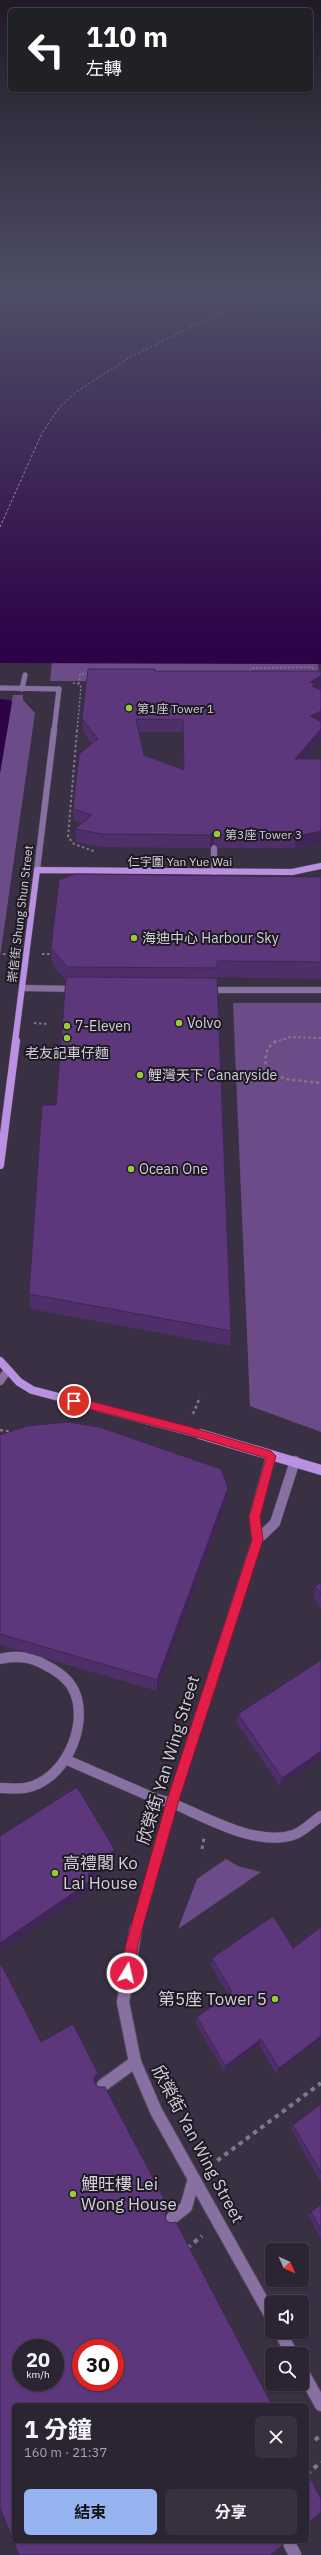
<!DOCTYPE html>
<html lang="zh-TW">
<head>
<meta charset="utf-8">
<style>
  body { margin:0; font-family:"IBM Plex Sans","Noto Sans TC",sans-serif; background:#37303e; color:#f1f3f6; height:100vh; display:flex; flex-direction:column; font-size:15px; white-space:nowrap }
  * { box-sizing:border-box; margin:0 }
  p { font-size:13px; color:#a6a4ac }
  .icon { flex:none; width:22px; height:22px; fill:none; stroke:currentColor; stroke-width:2; stroke-linecap:round; stroke-linejoin:round }
  .map { position:relative; flex:1; overflow:hidden }
  .details { position:absolute; left:12px; top:2403px; width:297px; height:140px; display:flex; flex-direction:column; background:#2b2432; border-radius:6px; box-shadow:0 1px 3px #0004,0 0 0 1px #47414d }
  .details>* { flex:none }
  .hud { position:absolute; left:8px; top:8px; width:305px; height:84px; border-radius:6px; box-shadow:0 1px 3px #0004,0 0 0 1px #47414d; background:#202124; color:#fff; overflow:hidden }
  .needle { width:26px; rotate:135deg }
  .tools { position:absolute; left:265px; top:2243px; display:grid; gap:8px }
  .tools a { display:grid; place-items:center; width:44px; height:44px; border-radius:6px; background:#2b2432; box-shadow:0 1px 3px #0004,0 0 0 1px #47414d; font-size:20px }
  .speed { position:absolute; left:12px; top:2339px; display:flex; gap:8px; font-size:20px; font-weight:700; text-align:center }
  .speed>* { display:grid; place-content:center; width:52px; height:52px; border-radius:50%; background:#2b2432; box-shadow:0 1px 3px #0004,0 0 0 1px #47414d; line-height:1 }
  .speed small { font-size:10px; font-weight:400 }
  .speed .limit { border:6px solid #d22; background:#fff; color:#111 }
  .pin { position:absolute; display:grid; place-items:center; width:34px; height:34px; color:#fff; margin:-17px; border:2px solid #fff; border-radius:50%; box-shadow:0 1px 4px #0007 }
  .me { position:absolute; width:44px; margin:-22px; rotate:9deg; stroke-linejoin:round; filter:drop-shadow(0 0 3px #0008) }
  .turn { display:flex; align-items:center; gap:14px; height:84px; padding:0 12px; font-size:18px }
  .turn .icon { width:52px; height:52px; stroke-width:2.5 }
  .turn b { display:block; font-size:28px; line-height:34px }
  .round { display:grid; place-items:center; flex:none; width:42px; height:42px; border-radius:6px; background:#37303e }
  .summary { display:flex; align-items:center; justify-content:space-between; height:68px; padding:0 12px }
  h1 { font-size:24px; font-weight:700; line-height:30px }
  .primary-button { display:flex; gap:8px; margin-top:auto; padding:8px 12px }
  .primary-button a { flex:1; height:46px; border-radius:6px; background:#95b2f1; color:#111; font-size:16px; font-weight:700; line-height:46px; text-align:center }
  .primary-button a+a { background:#37303e; color:#f1f3f6 }
  .map>svg:first-child { display:block }
  .green { fill:#6c4c88 }
  .water { fill:#2d0247 }
  .lines { fill:none; stroke-linecap:round; stroke-linejoin:round }
  .ferry { stroke:#d3abfa; stroke-width:1; stroke-dasharray:2.5 2; stroke-linecap:butt }
  .lane-far4-casing { stroke:#554d5e; stroke-width:5.5 }
  .lane-far3-casing { stroke:#554d5e; stroke-width:7 }
  .lane-far2-casing { stroke:#554d5e; stroke-width:9 }
  .lane-far1-casing { stroke:#554d5e; stroke-width:11 }
  .lane-casing { stroke:#554d5e; stroke-width:14 }
  .street-far3-casing { stroke:#554d5e; stroke-width:5.5 }
  .street-far2-casing { stroke:#554d5e; stroke-width:7 }
  .street-far1-casing { stroke:#554d5e; stroke-width:11 }
  .street-casing { stroke:#554d5e; stroke-width:14 }
  .secondary-far2-casing { stroke:#554d5e; stroke-width:7 }
  .secondary-far1-casing { stroke:#554d5e; stroke-width:9 }
  .secondary-casing { stroke:#554d5e; stroke-width:11 }
  .path-far4 { stroke:#817989; stroke-width:1.5; stroke-dasharray:2 2; stroke-linecap:butt }
  .path-far3 { stroke:#817989; stroke-width:2; stroke-dasharray:2.5 2.5; stroke-linecap:butt }
  .path-far2 { stroke:#817989; stroke-width:2.5; stroke-dasharray:3 3; stroke-linecap:butt }
  .path-far1 { stroke:#817989; stroke-width:3; stroke-dasharray:3.5 3.5; stroke-linecap:butt }
  .path { stroke:#817989; stroke-width:4; stroke-dasharray:4.5 4.5; stroke-linecap:butt }
  .lane-far4 { stroke:#8970a2; stroke-width:5 }
  .lane-far3 { stroke:#8970a2; stroke-width:6 }
  .lane-far2 { stroke:#8970a2; stroke-width:8 }
  .lane-far1 { stroke:#8970a2; stroke-width:10 }
  .lane { stroke:#8970a2; stroke-width:12 }
  .street-far3 { stroke:#8970a2; stroke-width:5 }
  .street-far2 { stroke:#8970a2; stroke-width:6 }
  .street-far1 { stroke:#8970a2; stroke-width:10 }
  .street { stroke:#8970a2; stroke-width:12 }
  .secondary-far2 { stroke:#b991e0; stroke-width:6 }
  .secondary-far1 { stroke:#b991e0; stroke-width:8 }
  .secondary { stroke:#b991e0; stroke-width:10 }
  .wall { fill:#4f2f6a; fill-rule:evenodd }
  .shaded-wall { fill:#402656 }
  .building { fill:#5c377b; stroke:#402656; fill-rule:evenodd }
  .route { fill:#e11d48; stroke:#92132f }
  .poi-dot { fill:#98cb37; stroke:#1e1a23; stroke-width:1.5 }
  .labels { text-anchor:middle; dominant-baseline:central; stroke-width:4; stroke-linejoin:round; paint-order:stroke }
  .far-poi-label { font-size:12px; fill:#d5cfdb; stroke:#1e1a23; text-anchor:start }
  .far-street-label { font-size:12px; fill:#d5cfdb; stroke:#1e1a23 }
  .poi-label { font-size:14px; fill:#d5cfdb; stroke:#1e1a23; text-anchor:start }
  .near-street-label { font-size:17px; fill:#d5cfdb; stroke:#1e1a23 }
  .near-poi-label { font-size:17px; fill:#d5cfdb; stroke:#1e1a23; text-anchor:start }
</style>
</head>
<body>
<div class="map">
<svg width="321" height="2555" viewBox="0 0 321 2555">
  <rect width="100%" height="100%" fill="#393043"/>
  <g class="green">
    <path d="M 52,663 L 318,664 L 320,683 L 50,681 Z"/>
    <path d="M 13,695 L 23,695 L 23,700 L 35,713 L 0,957 L 0,773 Z"/>
    <path d="M 233,1003 L 321,1003 L 321,1432 L 250,1406 Z"/>
    <path d="M 226,1859 L 238,1866 L 261,1872 L 178,1929 L 197,1879 Z"/>
  </g>
  <g class="water">
    <path d="M 0,289 L 321,289 L 321,664 L 0,663 Z"/>
    <path d="M 0,699 L 10,700 L 12,702 L 0,773 Z"/>
  </g>
  <g class="lines">
    <path class="ferry" d="M 0,527 L 42,433 L 59,408 L 76,392 L 130,357 L 268,289"/>
    <defs>
      <g id="lane-far4">
        <path d="M 0,688 L 59,689"/>
        <path d="M 22,689 L 25,675"/>
      </g>
      <path id="lane-far3" d="M 214,848 L 214,872"/>
      <path id="lane-far2" d="M 0,1381 L 8,1370"/>
      <g id="lane-far1">
        <path d="M 0,1659 C 16,1655 33,1657 47,1666 C 59,1672 70,1680 75,1693 C 89,1728 63,1782 25,1788 C 17,1789 8,1788 0,1788"/>
        <path d="M 67,1760 L 154,1798 L 172,1803"/>
      </g>
      <g id="lane">
        <path d="M 103,2085 L 135,2062"/>
        <path d="M 172,2218 L 186,2207 L 194,2179"/>
        <path d="M 288,2541 L 295,2555"/>
      </g>
      <path id="street-far3" d="M 54,731 L 59,689"/>
      <g id="street-far2">
        <path d="M 37,870 L 54,730"/>
        <path d="M 23,988 L 76,989"/>
        <path d="M 208,990 L 321,990"/>
      </g>
      <g id="street-far1">
        <path d="M 257,1540 L 254,1517 L 271,1456"/>
        <path d="M 172,1803 C 205,1817 256,1847 293,1835 C 303,1832 312,1822 321,1816"/>
        <path d="M 136,1930 L 172,1803 L 257,1540 L 275,1523 L 295,1461"/>
      </g>
      <g id="street">
        <path d="M 136,1929 L 123,2002 L 135,2062 L 156,2111 L 272,2318"/>
        <path d="M 280,2332 L 292,2354"/>
        <path d="M 302,2371 L 321,2405"/>
      </g>
      <path id="secondary-far2" d="M 15,1042 L 37,870 L 292,872 L 321,866"/>
      <g id="secondary-far1">
        <path d="M 0,1165 L 16,1041"/>
        <path d="M 0,1361 L 19,1382 L 32,1390 L 203,1435"/>
      </g>
      <path id="secondary" d="M 200,1434 L 321,1470"/>
    </defs>
    <use href="#lane-far4" class="lane-far4-casing"/>
    <use href="#lane-far3" class="lane-far3-casing"/>
    <use href="#lane-far2" class="lane-far2-casing"/>
    <use href="#lane-far1" class="lane-far1-casing"/>
    <use href="#lane" class="lane-casing"/>
    <use href="#street-far3" class="street-far3-casing"/>
    <use href="#street-far2" class="street-far2-casing"/>
    <use href="#street-far1" class="street-far1-casing"/>
    <use href="#street" class="street-casing"/>
    <use href="#secondary-far2" class="secondary-far2-casing"/>
    <use href="#secondary-far1" class="secondary-far1-casing"/>
    <use href="#secondary" class="secondary-casing"/>
    <g class="path-far4">
      <path d="M 246,673 L 253,668 L 312,667 L 317,673 L 321,673"/>
      <path d="M 73,683 L 79,684 L 81,687 L 77,731"/>
      <path d="M 79,684 L 80,674 L 90,674"/>
    </g>
    <g class="path-far3">
      <path d="M 77,730 L 68,837 L 74,844 L 96,852"/>
      <path d="M 3,954 L 9,954"/>
      <path d="M 42,954 L 51,954"/>
      <path d="M 34,1023 L 47,1024"/>
      <path d="M 274,1042 L 291,1037 L 321,1038"/>
    </g>
    <g class="path-far2">
      <path d="M 276,1041 C 265,1048 265,1057 266,1068 L 285,1079 L 321,1083"/>
      <path d="M 193,1414 L 200,1397"/>
      <path d="M 0,1430 L 11,1432"/>
    </g>
    <path class="path-far1" d="M 202,1849 L 204,1838"/>
    <g class="path">
      <path d="M 210,2166 L 321,2083"/>
      <path d="M 187,2248 L 202,2236"/>
      <path d="M 315,2440 L 321,2435"/>
      <path d="M 307,2474 L 321,2462"/>
    </g>
    <use href="#lane-far4" class="lane-far4"/>
    <use href="#lane-far3" class="lane-far3"/>
    <use href="#lane-far2" class="lane-far2"/>
    <use href="#lane-far1" class="lane-far1"/>
    <use href="#lane" class="lane"/>
    <use href="#street-far3" class="street-far3"/>
    <use href="#street-far2" class="street-far2"/>
    <use href="#street-far1" class="street-far1"/>
    <use href="#street" class="street"/>
    <use href="#secondary-far2" class="secondary-far2"/>
    <use href="#secondary-far1" class="secondary-far1"/>
    <use href="#secondary" class="secondary"/>
  </g>
  <g class="wall">
    <path d="M 155,669 L 155,671 L 321,671 L 321,688 L 319,689 L 321,740 L 305,759 L 321,759 L 321,841 L 315,845 L 295,848 L 218,848 L 214,844 L 210,848 L 102,847 L 76,842 L 75,829 L 81,824 L 74,821 L 73,809 L 92,744 L 83,732 L 82,719 ZM 139,732 L 183,732 L 183,769 L 144,755 Z"/>
    <path d="M 321,877 L 321,979 L 217,977 L 231,1331 L 230,1346 L 31,1309 L 29,1294 L 56,1105 L 66,981 L 52,964 L 51,948 Z"/>
    <path d="M 0,1435 L 227,1501 L 157,1691 L 0,1645 Z"/>
    <path d="M 321,1583 L 321,1608 L 313,1597 L 315,1586 Z"/>
    <path d="M 321,1660 L 280,1786 L 237,1723 L 238,1714 Z"/>
    <path d="M 321,1927 L 321,2040 L 276,2074 L 259,2045 L 224,2071 L 196,2024 L 197,2017 L 228,1994 L 211,1966 L 212,1958 L 293,1948 Z"/>
    <path d="M 321,2104 L 321,2183 L 291,2129 L 293,2125 Z"/>
    <path d="M 321,2204 L 321,2239 L 308,2215 Z"/>
  </g>
  <g class="shaded-wall">
    <path d="M 321,676 L 321,688 L 314,692 L 310,682 Z"/>
    <path d="M 321,711 L 321,722 L 310,716 Z"/>
    <path d="M 321,729 L 321,740 L 294,771 L 295,759 Z"/>
    <path d="M 321,830 L 321,841 L 315,845 L 295,848 L 296,836 Z"/>
    <path d="M 215,831 L 214,844 L 210,848 L 210,835 Z"/>
    <path d="M 228,1488 L 227,1501 L 157,1691 L 157,1680 Z"/>
    <path d="M 321,1751 L 321,1758 L 280,1786 L 282,1778 Z"/>
    <path d="M 115,1850 L 116,1859 L 100,1870 L 101,1875 L 92,1881 L 93,1889 L 0,1952 L 0,1943 L 88,1874 L 97,1862 Z"/>
    <path d="M 321,2036 L 321,2040 L 276,2074 L 279,2068 Z"/>
    <path d="M 261,2039 L 259,2045 L 224,2071 L 225,2066 Z"/>
    <path d="M 98,2073 L 99,2078 L 96,2082 L 97,2089 L 94,2077 Z"/>
    <path d="M 169,2208 L 169,2211 L 165,2216 L 165,2213 Z"/>
  </g>
  <g class="building">
    <path d="M 88,669 L 155,669 L 154,671 L 321,671 L 321,676 L 310,682 L 314,684 L 312,686 L 321,690 L 321,711 L 310,716 L 321,722 L 321,729 L 295,759 L 321,759 L 321,830 L 317,832 L 296,836 L 219,835 L 215,831 L 210,835 L 102,834 L 75,829 L 92,815 L 73,809 L 79,754 L 98,739 L 82,719 ZM 136,719 L 183,720 L 184,770 L 144,755 Z"/>
    <path d="M 75,874 L 321,877 L 321,962 L 217,961 L 217,968 L 67,967 L 51,948 L 59,880 Z"/>
    <path d="M 66,977 L 217,978 L 231,1331 L 29,1294 L 42,1105 L 56,1105 Z"/>
    <path d="M 68,1422 L 99,1427 L 221,1469 L 228,1488 L 157,1680 L 0,1634 L 0,1435 L 27,1426 Z"/>
    <path d="M 321,1583 L 321,1594 L 315,1586 Z"/>
    <path d="M 321,1660 L 321,1751 L 282,1778 L 238,1714 Z"/>
    <path d="M 77,1787 L 115,1850 L 97,1862 L 100,1866 L 88,1874 L 92,1880 L 0,1943 L 0,1836 Z"/>
    <path d="M 273,1916 L 293,1948 L 321,1927 L 321,2036 L 279,2068 L 261,2039 L 225,2066 L 197,2017 L 232,1992 L 212,1958 Z"/>
    <path d="M 0,1962 L 41,2042 L 73,2024 L 98,2073 L 94,2077 L 95,2084 L 99,2087 L 105,2087 L 169,2208 L 165,2213 L 166,2220 L 170,2223 L 176,2222 L 272,2405 L 14,2405 L 14,2541 L 287,2541 L 271,2555 L 19,2555 L 0,2508 ZM 21,2348 L 55,2348 L 55,2382 L 21,2382 ZM 81,2348 L 115,2348 L 115,2382 L 81,2382 Z"/>
    <path d="M 321,2104 L 321,2173 L 293,2125 Z"/>
    <path d="M 321,2204 L 321,2230 L 311,2212 Z"/>
    <path d="M 307,2472 L 321,2499 L 321,2512 L 307,2524 Z"/>
  </g>
  <linearGradient id="sky" x2="0" y2="1"><stop stop-color="#1f1a25"/><stop offset="0.45" stop-color="#4e4e66"/><stop offset="1" stop-color="#4e4e66" stop-opacity="0"/></linearGradient>
  <rect width="321" height="646" fill="url(#sky)"/>
  <path class="route" d="M 74,1397 L 187,1426 L 271,1451 L 276,1456 L 260,1517 L 263,1540 L 178,1803 L 138,1944 L 134,1973 L 132,1978 L 127,1979 L 123,1978 L 121,1973 L 126,1944 L 166,1803 L 252,1540 L 249,1517 L 266,1458 L 187,1434 L 74,1405 L 69,1401 Z"/>
  <g class="poi-dot">
    <circle cx="129" cy="708" r="4"/>
    <circle cx="217" cy="834" r="4"/>
    <circle cx="134" cy="938" r="4"/>
    <circle cx="179" cy="1023" r="4"/>
    <circle cx="67" cy="1026" r="4"/>
    <circle cx="67" cy="1038" r="4"/>
    <circle cx="140" cy="1075" r="4"/>
    <circle cx="131" cy="1169" r="4"/>
    <circle cx="55" cy="1873" r="4"/>
    <circle cx="275" cy="1999" r="4"/>
    <circle cx="73" cy="2194" r="4"/>
  </g>
  <g class="labels">
    <g class="far-poi-label">
      <text x="137" y="708">第1座 Tower 1</text>
      <text x="225" y="834">第3座 Tower 3</text>
    </g>
    <g class="far-street-label">
      <text x="180" y="861">仁宇圍 Yan Yue Wai</text>
      <text transform="translate(20 914) rotate(-83)">崇信街 Shung Shun Street</text>
    </g>
    <g class="poi-label">
      <text x="142" y="938">海迪中心 Harbour Sky</text>
      <text x="187" y="1023">Volvo</text>
      <text x="75" y="1026">7-Eleven</text>
      <text x="67" y="1053" text-anchor="middle">老友記車仔麵</text>
      <text x="148" y="1075">鯉灣天下 Canaryside</text>
      <text x="139" y="1169">Ocean One</text>
    </g>
    <g class="near-street-label">
      <text transform="translate(168 1760) rotate(-73)">欣榮街 Yan Wing Street</text>
      <text transform="translate(198 2144) rotate(62)">欣榮街 Yan Wing Street</text>
    </g>
    <g class="near-poi-label">
      <text x="63" y="1863">高禮閣 Ko<tspan x="63" dy="20">Lai House</tspan></text>
      <text x="267" y="1999" text-anchor="end">第5座 Tower 5</text>
      <text x="81" y="2184">鯉旺樓 Lei<tspan x="81" dy="20">Wong House</tspan></text>
    </g>
  </g>
</svg>
<div class="tools">
<a><svg class="needle" viewBox="-14 -14 28 28"><path d="M0-13l5 13h-10z" fill="#e53935"/><path d="M0 13l5-13h-10z" fill="#a6a4ac"/></svg></a>
<a><svg class="icon" aria-label="sound" viewBox="0 0 24 24"><path d="M4 9h4l5-4v14l-5-4H4zM17 9q2 3 0 6"/></svg></a>
<a><svg class="icon" aria-label="search" viewBox="0 0 24 24"><circle cx="10" cy="10" r="6"/><path d="M15 15l6 6"/></svg></a>
</div>
<div class="speed"><div>20<small>km/h</small></div><div class="limit">30</div></div>
<div class="pin" style="left:74px;top:1401px;background:#d93025"><svg class="icon" aria-label="arrive" viewBox="0 0 24 24"><path d="M6 21V4h12l-3 4 3 4H6"/></svg></div>
<svg class="me" style="left:127px;top:1973px" viewBox="-20 -20 40 40"><circle r="17" fill="#e11d48" stroke="#fff" stroke-width="3"/><path d="M0-11L8 9 0 5-8 9z" fill="#fff"/></svg>
<div class="hud">
<div class="turn"><svg class="icon" aria-label="left" viewBox="0 0 24 24"><path d="M17 20v-9H6M10 6l-5 5 5 5"/></svg><div><b>110 m</b>左轉</div></div>
</div>
<section class="details">
<div class="summary"><div><h1>1 分鐘</h1><p>160 m · 21:37</p></div><a class="round"><svg class="icon" aria-label="close" viewBox="0 0 24 24"><path d="M6 6l12 12M18 6L6 18"/></svg></a></div>
<div class="primary-button"><a>結束</a><a>分享</a></div>
</section>
</div>
</body>
</html>
